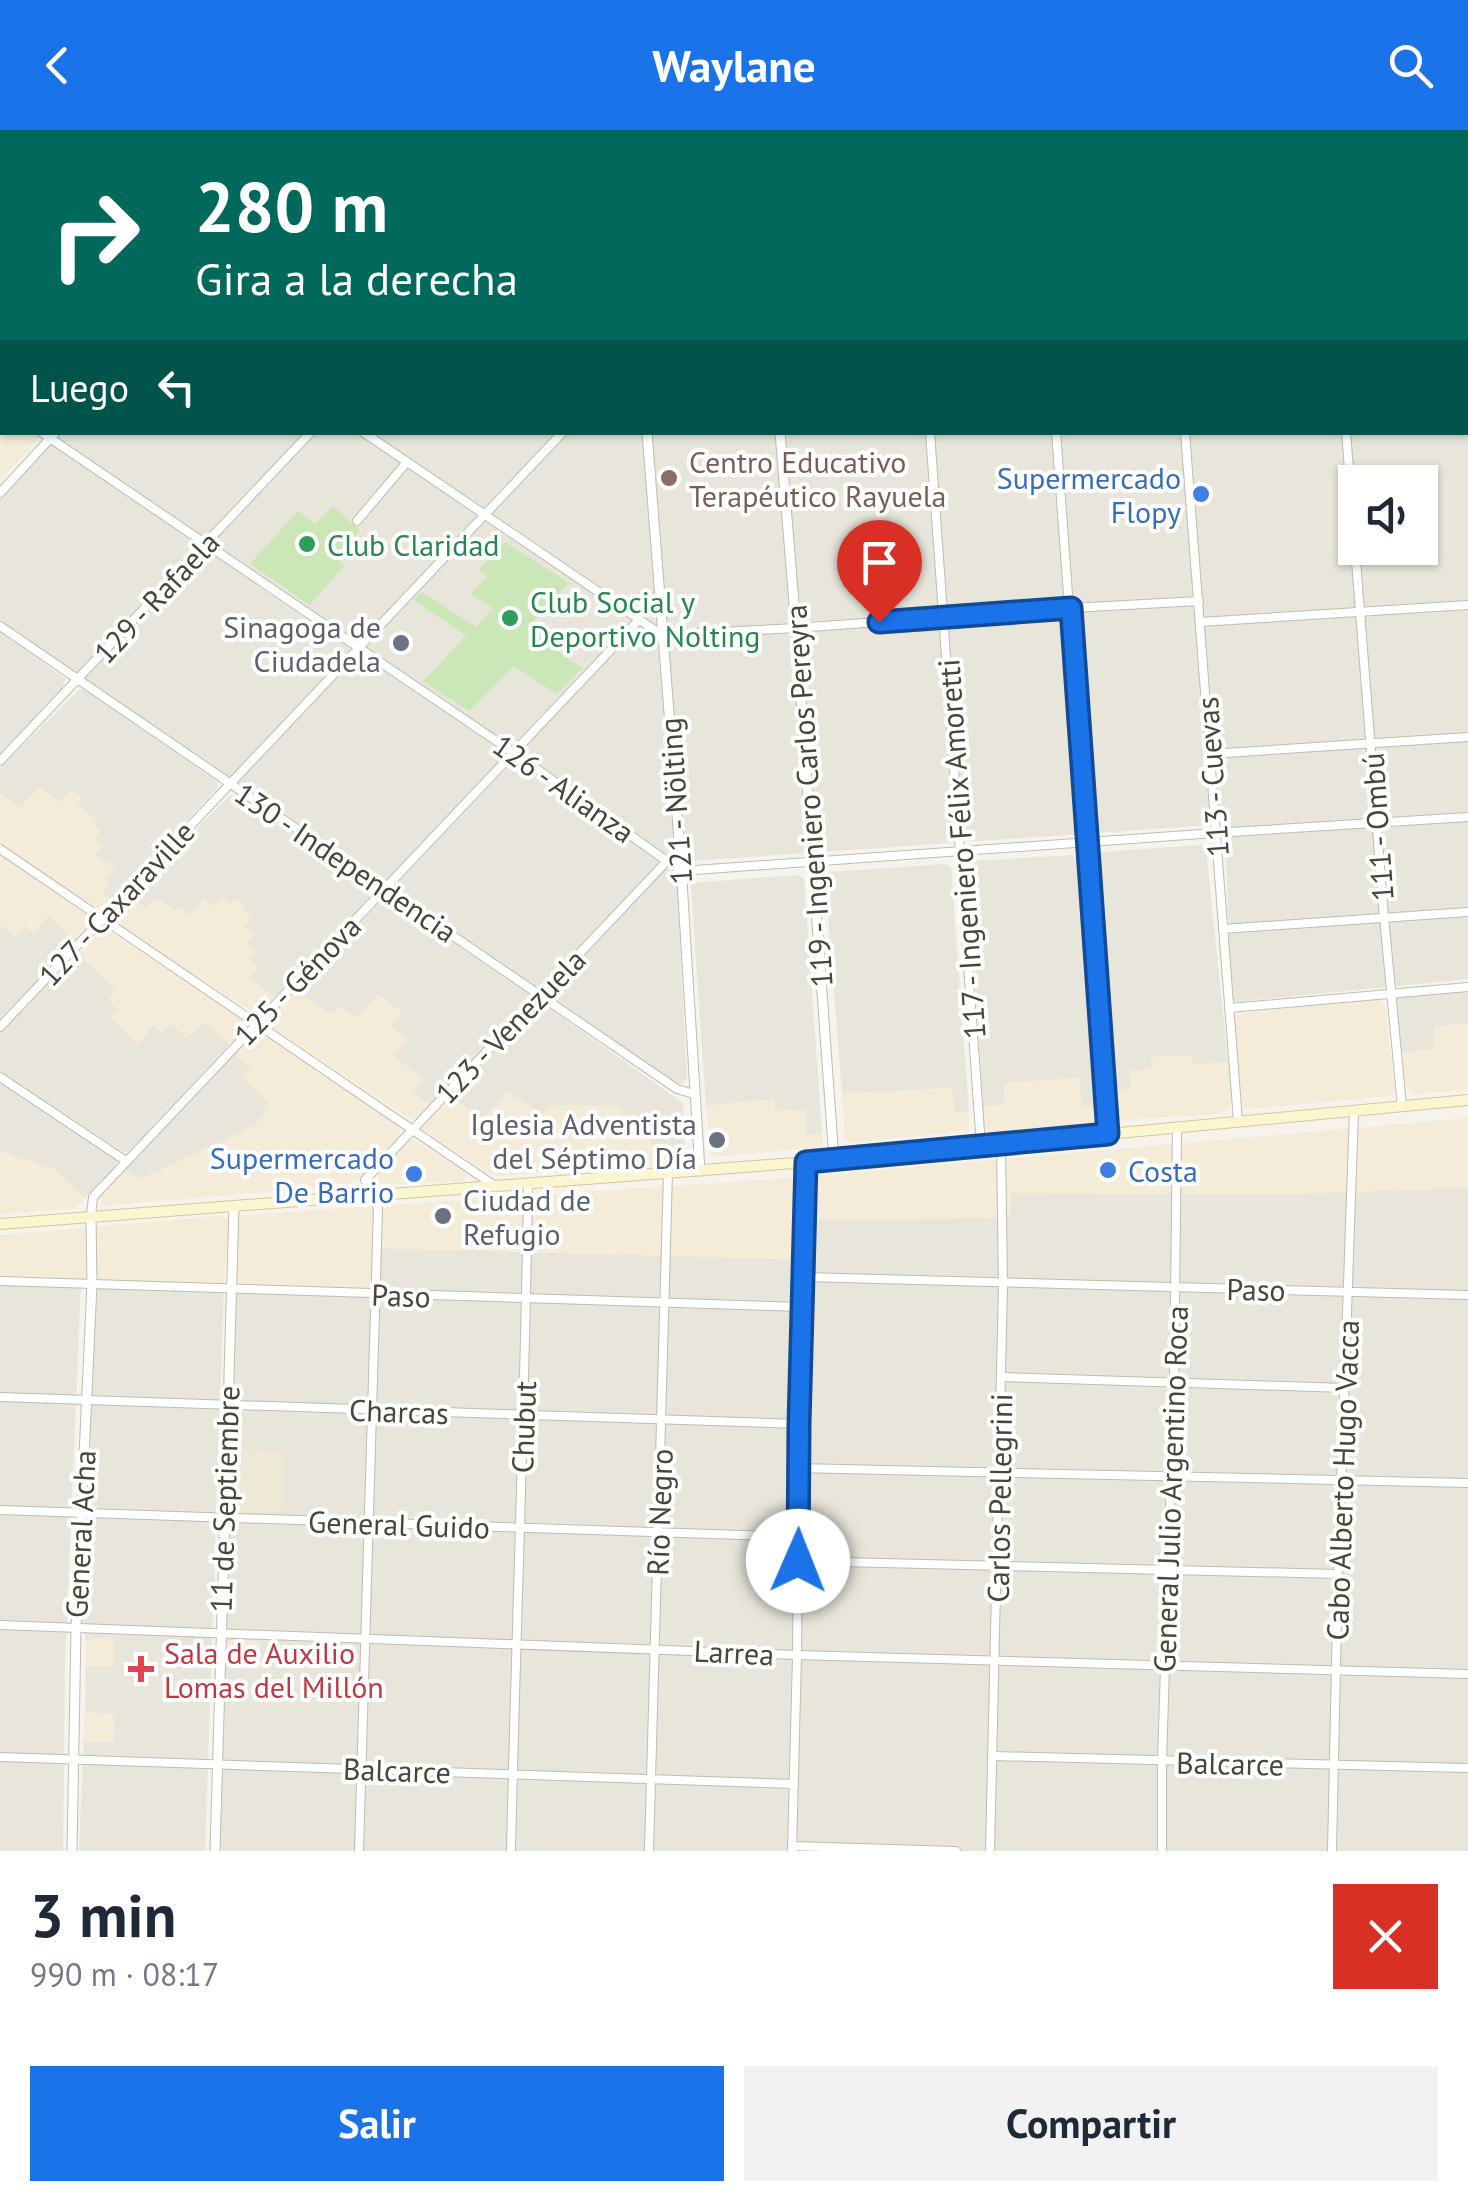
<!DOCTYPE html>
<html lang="es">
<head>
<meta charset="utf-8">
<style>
  body { margin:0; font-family:"PT Sans",sans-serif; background:#f2f2f3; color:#1f2937; height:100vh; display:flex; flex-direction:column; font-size:38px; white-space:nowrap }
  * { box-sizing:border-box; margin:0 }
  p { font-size:32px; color:#747a83 }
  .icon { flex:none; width:55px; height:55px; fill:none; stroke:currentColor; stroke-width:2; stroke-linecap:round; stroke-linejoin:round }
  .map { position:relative; height:1721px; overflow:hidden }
  .drawer { display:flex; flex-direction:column; background:#fff; flex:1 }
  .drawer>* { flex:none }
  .hud { position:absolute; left:0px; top:0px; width:1470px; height:305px; box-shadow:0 2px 8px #0004; background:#00695c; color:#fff; overflow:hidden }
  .fabs { position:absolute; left:1338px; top:335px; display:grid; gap:20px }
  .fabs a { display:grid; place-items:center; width:100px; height:100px; border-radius:0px; background:#fff; box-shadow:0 2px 8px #0004; font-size:50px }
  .pin { position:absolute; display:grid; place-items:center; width:85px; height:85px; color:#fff; margin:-102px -42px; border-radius:50% 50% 50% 0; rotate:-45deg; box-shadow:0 0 10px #0007 }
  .pin .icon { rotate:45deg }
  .me { position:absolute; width:110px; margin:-55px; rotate:1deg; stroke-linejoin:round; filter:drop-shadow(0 0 8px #0008) }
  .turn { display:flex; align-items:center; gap:35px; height:210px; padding:0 30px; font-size:45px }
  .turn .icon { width:130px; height:130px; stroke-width:2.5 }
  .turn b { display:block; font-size:70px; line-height:85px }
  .then { display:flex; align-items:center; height:95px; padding:0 30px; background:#0003; gap:20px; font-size:38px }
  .round { display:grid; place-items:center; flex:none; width:105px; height:105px; border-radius:0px; background:#f2f2f3 }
  .summary { display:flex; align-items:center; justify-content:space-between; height:170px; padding:0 30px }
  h1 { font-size:60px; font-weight:800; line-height:75px }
  .action { display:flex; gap:20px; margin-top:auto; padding:20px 30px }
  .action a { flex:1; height:115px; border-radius:0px; background:#1a73e8; color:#fff; font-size:40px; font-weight:800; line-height:115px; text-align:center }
  .action a+a { background:#f2f2f3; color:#1f2937 }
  header { display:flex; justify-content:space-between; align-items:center; height:130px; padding:0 30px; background:#1a73e8; color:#fff; font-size:45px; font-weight:800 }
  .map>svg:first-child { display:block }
  .residential { fill:#e8e5da; fill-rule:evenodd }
  .commercial { fill:#f4ecd9 }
  .education { fill:#ede9d6 }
  .green { fill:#cbe6b7 }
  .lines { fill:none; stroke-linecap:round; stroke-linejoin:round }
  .minor-casing { stroke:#c0bcae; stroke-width:10 }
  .tertiary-casing { stroke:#c0bcae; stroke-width:11 }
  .secondary-casing { stroke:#d1ca9e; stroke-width:12 }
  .primary-casing { stroke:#ddca71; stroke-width:14 }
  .motorway-casing { stroke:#d4b146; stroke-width:16 }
  .minor { stroke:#fff; stroke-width:8 }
  .tertiary { stroke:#fff; stroke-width:9 }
  .secondary { stroke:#fbf6cf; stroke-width:10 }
  .primary { stroke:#f8eaa1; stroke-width:11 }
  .motorway { stroke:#f5da76; stroke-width:14 }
  .rail-casing { stroke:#999; stroke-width:6 }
  .rail { stroke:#fff; stroke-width:2.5; stroke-dasharray:8; stroke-linecap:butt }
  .route-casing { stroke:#114b97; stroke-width:25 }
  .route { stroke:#1a73e8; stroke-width:18 }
  .education-dot { fill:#8d6e63; stroke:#fff; stroke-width:4 }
  .shop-dot { fill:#3f7fe0; stroke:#fff; stroke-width:4 }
  .leisure-dot { fill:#2e9e5b; stroke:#fff; stroke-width:4 }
  .worship-dot { fill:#6b7280; stroke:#fff; stroke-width:4 }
  .health-dot { fill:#e0444e; stroke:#fff; stroke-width:4 }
  .labels { text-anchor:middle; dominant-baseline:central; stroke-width:8; stroke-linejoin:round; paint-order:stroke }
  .education-label { font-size:30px; fill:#785e54; stroke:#fff; text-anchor:start }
  .shop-label { font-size:30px; fill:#366cbe; stroke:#fff; text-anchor:end }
  .leisure-label { font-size:30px; fill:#27864d; stroke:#fff; text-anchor:start }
  .street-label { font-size:30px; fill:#494539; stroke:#fff }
  .worship-label { font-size:30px; fill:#5b616d; stroke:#fff; text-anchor:end }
  .health-label { font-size:30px; fill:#be3a42; stroke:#fff; text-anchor:start }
</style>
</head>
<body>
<header><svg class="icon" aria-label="back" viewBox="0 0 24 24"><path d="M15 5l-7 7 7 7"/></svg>Waylane<svg class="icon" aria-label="search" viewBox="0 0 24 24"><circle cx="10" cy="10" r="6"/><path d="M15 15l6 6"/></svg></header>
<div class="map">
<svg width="1468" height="1721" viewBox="0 0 1468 1721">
  <rect width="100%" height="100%" fill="#f5f3eb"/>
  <g class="residential">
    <path d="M 206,0 L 1363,0 L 1366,2 L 204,2 Z"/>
    <path d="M 1468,93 L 1468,849 L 1234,872 L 1231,869 L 1225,694 L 676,732 L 687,948 L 682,954 L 676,953 L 0,491 L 0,368 L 61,302 L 1468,302 ZM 1355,352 L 1420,352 L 1420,418 L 1355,418 Z"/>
    <path d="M 0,502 L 66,549 L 62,559 L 0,623 Z"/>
    <path d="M 80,559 L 84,559 L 218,652 L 217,658 L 113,772 L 102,761 L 104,749 L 95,725 L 92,694 L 94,690 L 77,674 L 81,667 L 72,660 L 62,672 L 20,677 L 0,664 L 0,638 Z"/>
    <path d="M 231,664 L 241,665 L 373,757 L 372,766 L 275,867 L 249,848 L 244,797 L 231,774 L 213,776 L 190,785 L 177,781 L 145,778 L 130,766 Z"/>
    <path d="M 1200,715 L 1206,718 L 1228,932 L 1192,935 L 1151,928 L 1152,938 L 1132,959 L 1109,960 L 1097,725 L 1101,722 Z"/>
    <path d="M 1071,725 L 1077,729 L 1095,976 L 1081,976 L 1079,948 L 1004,954 L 1005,975 L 983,977 L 969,737 L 971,731 Z"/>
    <path d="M 945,734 L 951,737 L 969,982 L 955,984 L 952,958 L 842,964 L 825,747 L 828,742 Z"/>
    <path d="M 799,745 L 804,749 L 822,1004 L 807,1005 L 775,981 L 774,969 L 706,976 L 691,756 L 692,753 Z"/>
    <path d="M 388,768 L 529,862 L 531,866 L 531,869 L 430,976 L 413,961 L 424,949 L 393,926 L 389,896 L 402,883 L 358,887 L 331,885 L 294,860 L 381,770 Z"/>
    <path d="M 48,785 L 76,811 L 0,889 L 0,794 L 15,808 L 25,795 L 35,803 Z"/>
    <path d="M 78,823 L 116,860 L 118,879 L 138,914 L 153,894 L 203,891 L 230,914 L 133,1017 L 125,1023 L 0,941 L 0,903 Z"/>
    <path d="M 1468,860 L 1468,893 L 1434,897 L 1435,919 L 1400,923 L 1396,869 L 1398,866 Z"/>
    <path d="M 540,874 L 545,875 L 683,973 L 685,1016 L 651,1018 L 649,987 L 635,989 L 544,984 L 483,990 L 448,965 Z"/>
    <path d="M 233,923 L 251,938 L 270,973 L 257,994 L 140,1050 L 125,1039 Z"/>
    <path d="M 0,951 L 116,1028 L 117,1035 L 85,1068 L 54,1039 L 0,1021 Z"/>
    <path d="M 1468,1058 L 1468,1721 L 219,1721 L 235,1155 L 379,1118 L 797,1129 L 798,1089 L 1010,1088 L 1011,1063 L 1284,1064 Z"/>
    <path d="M 0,1148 L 81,1150 L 65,1534 L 63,1721 L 0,1721 Z"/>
    <path d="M 96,1150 L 224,1155 L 205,1721 L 79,1721 L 85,1582 L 86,1513 L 82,1488 Z"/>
  </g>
  <g class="commercial">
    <path d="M 2,76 L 2,302 L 44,303 L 0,350 L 0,80 Z"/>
    <path d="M 40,657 L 61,672 L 72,659 L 82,668 L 77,674 L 95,690 L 93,694 L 102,700 L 94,709 L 104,715 L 95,725 L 114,737 L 105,748 L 109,754 L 102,761 L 113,772 L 107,778 L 99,779 L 0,713 L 0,664 L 20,677 Z"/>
    <path d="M 0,725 L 90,787 L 93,794 L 76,811 L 48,785 L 34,804 L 25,796 L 15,808 L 0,794 Z"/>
    <path d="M 130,766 L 145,778 L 157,768 L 176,781 L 180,777 L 190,785 L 204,769 L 213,776 L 222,768 L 231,774 L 236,769 L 246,776 L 243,781 L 252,787 L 244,797 L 254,804 L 247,813 L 256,820 L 249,829 L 259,837 L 250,848 L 275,867 L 262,879 L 250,881 L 113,792 L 113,785 Z"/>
    <path d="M 105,798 L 243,889 L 247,896 L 245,900 L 230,914 L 204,892 L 187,909 L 171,893 L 162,903 L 153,895 L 139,915 L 110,888 L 118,880 L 108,870 L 115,859 L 78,823 L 101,799 Z"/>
    <path d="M 294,860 L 331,884 L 339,876 L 358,887 L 378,864 L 402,882 L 390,896 L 408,908 L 393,926 L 424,949 L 413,961 L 430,976 L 416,988 L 407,987 L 268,895 L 269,887 Z"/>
    <path d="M 1379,868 L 1385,876 L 1395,961 L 1391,966 L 1247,979 L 1243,976 L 1233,889 L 1236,884 Z"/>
    <path d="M 1468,893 L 1468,960 L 1412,964 L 1402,950 L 1400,923 L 1435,919 L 1434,897 Z"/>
    <path d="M 254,901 L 261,903 L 396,993 L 401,1005 L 359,1050 L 345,1055 L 104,1076 L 102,1075 L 101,1064 L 125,1039 L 140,1050 L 257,994 L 269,972 L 243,948 L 251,938 L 233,923 Z"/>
    <path d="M 1191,925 L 1192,935 L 1228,932 L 1233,971 L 1226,981 L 1222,984 L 1118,990 L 1112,986 L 1109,960 L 1131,959 L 1130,941 L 1151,938 L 1151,927 Z"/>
    <path d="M 1078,948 L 1081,975 L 1095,976 L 1104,988 L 1099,995 L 993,1004 L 986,999 L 983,994 L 983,977 L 1005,975 L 1004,953 Z"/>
    <path d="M 952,958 L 955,983 L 969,982 L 969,997 L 966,1001 L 850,1013 L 845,1010 L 842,964 Z"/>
    <path d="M 507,961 L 543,984 L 549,975 L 618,975 L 624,984 L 636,984 L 636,989 L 649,987 L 651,1018 L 685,1016 L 685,1028 L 681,1031 L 497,1046 L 487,1043 L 422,999 L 422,994 L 448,965 L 483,989 Z"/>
    <path d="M 774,969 L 775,981 L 805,979 L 807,1005 L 822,1004 L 823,1014 L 820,1017 L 713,1027 L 711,1024 L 706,976 Z"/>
    <path d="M 1468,988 L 1468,1058 L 1284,1064 L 1011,1063 L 1010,1088 L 798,1089 L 797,1129 L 380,1118 L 379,1160 L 235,1155 L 237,1091 L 243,1085 L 789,1048 Z"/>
    <path d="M 414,1010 L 465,1042 L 467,1047 L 464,1051 L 379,1055 L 378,1044 L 408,1012 Z"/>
    <path d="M 0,1021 L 54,1039 L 85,1068 L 74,1079 L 0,1084 Z"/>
    <path d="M 219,1086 L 228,1089 L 229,1094 L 224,1155 L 0,1148 L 0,1105 Z"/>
    <path d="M 92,1508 L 113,1508 L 113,1536 L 86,1536 L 86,1513 Z"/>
    <path d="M 231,1510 L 261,1511 L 260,1539 L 225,1537 L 225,1515 Z"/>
    <path d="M 85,1582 L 115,1584 L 114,1612 L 83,1612 Z"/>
  </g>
  <path class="education" d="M 231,1319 L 286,1322 L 282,1383 L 232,1381 L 233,1372 L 228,1371 Z"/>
  <g class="green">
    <path d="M 333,376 L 360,401 L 335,427 L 344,436 L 310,475 L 250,434 L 298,381 L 315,394 Z"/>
    <path d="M 505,412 L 569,453 L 526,499 L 582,538 L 557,564 L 513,536 L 469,581 L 423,551 L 466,506 L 414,470 L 422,462 L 476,497 L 493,478 L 471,464 L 487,446 L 479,440 Z"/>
  </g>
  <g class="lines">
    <defs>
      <g id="minor">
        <path d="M 243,0 L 247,2"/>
        <path d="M 570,0 L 573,2"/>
        <path d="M 906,0 L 906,2"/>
        <path d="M 1035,0 L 1035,2"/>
        <path d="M 1162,0 L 1162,2"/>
        <path d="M 1321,0 L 1321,2"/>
        <path d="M 199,2 L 201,0"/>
        <path d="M 337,2 L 339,0"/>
        <path d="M 462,2 L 464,0"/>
        <path d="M 1090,2 L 1119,0"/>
        <path d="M 0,275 L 2,277"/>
        <path d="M 41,302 L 514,623 L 681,741 L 1215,703 L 1468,687"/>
        <path d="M 363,302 L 662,505 L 796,498 L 1071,478 L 1199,471"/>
        <path d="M 930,302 L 981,1016"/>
        <path d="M 1056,302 L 1108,1004"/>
        <path d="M 1185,302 L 1238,991"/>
        <path d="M 1346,302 L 1355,413"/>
        <path d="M 0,363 L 56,302"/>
        <path d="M 357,391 L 407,332"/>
        <path d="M 1355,418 L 1384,787 L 1402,976"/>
        <path d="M 1200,492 L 1468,475"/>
        <path d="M 0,496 L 677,959 L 694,964"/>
        <path d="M 1210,624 L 1468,607"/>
        <path d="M 0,631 L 311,302"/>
        <path d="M 0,719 L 495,1056"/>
        <path d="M 1223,799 L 1468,782"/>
        <path d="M 1229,878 L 1468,857"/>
        <path d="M 0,897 L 563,302"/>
        <path d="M 0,947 L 126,1031"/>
        <path d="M 91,1086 L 93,1067 L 639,490"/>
        <path d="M 804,1147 L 1468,1165"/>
        <path d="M 0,1151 L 802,1177"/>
        <path d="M 1002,1247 L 1344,1258"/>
        <path d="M 0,1267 L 799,1294"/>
        <path d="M 798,1338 L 1468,1353"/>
        <path d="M 0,1380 L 798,1407"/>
        <path d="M 798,1431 L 1338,1444"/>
        <path d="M 0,1495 L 797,1525 L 1468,1544"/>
        <path d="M 993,1626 L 1468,1638"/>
        <path d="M 0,1627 L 794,1654"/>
        <path d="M 792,1716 L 956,1721"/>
        <path d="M 359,1721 L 378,1079 L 365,1050 L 667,731"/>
        <path d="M 511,1721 C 516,1499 525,1276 528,1054"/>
        <path d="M 649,1721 L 668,1043"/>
        <path d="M 792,1721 L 797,1525 L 799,1294 L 806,1032"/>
        <path d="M 990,1721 L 1003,1155 L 1001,1014"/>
        <path d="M 1162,1721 L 1162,1632 L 1174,1252 L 1177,997"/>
        <path d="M 1332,1721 L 1338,1444 L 1354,980"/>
      </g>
      <g id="tertiary">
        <path d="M 624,0 L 624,2"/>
        <path d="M 759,0 L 760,2"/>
        <path d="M 1374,0 L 1377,2"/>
        <path d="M 1468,82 L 1468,83"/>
        <path d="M 647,302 L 681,735 L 700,1041"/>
        <path d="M 780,302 L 796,498 L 834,1030"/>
        <path d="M 72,1721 L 76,1499 L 92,1154 L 91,1086"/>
        <path d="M 215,1721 L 234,1076"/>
      </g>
      <path id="secondary" d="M 0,1094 L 834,1030 L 1468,970"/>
      <g id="primary">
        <path d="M 29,2 L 31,0"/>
        <path d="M 45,2 L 47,0"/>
        <path d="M 0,39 L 2,36"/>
        <path d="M 0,59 L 2,56"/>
      </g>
      <g id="motorway">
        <path d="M 1427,0 L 1431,2"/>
        <path d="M 1444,0 L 1447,2"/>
      </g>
    </defs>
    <use href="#minor" class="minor-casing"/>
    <use href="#tertiary" class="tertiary-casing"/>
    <use href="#secondary" class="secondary-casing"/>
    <use href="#primary" class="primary-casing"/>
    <use href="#motorway" class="motorway-casing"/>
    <use href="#minor" class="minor"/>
    <use href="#tertiary" class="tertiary"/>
    <use href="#secondary" class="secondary"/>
    <use href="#primary" class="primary"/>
    <use href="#motorway" class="motorway"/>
    <defs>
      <path id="rail" d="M 0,8 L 2,5"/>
    </defs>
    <use href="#rail" class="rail-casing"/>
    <use href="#rail" class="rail"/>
  </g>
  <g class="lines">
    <defs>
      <path id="route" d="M 798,1431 L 799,1294 L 806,1032 L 1108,1004 L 1071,478 L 879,492"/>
    </defs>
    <use href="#route" class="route-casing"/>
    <use href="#route" class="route"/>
  </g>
  <circle class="education-dot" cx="669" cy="348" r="10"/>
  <g class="shop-dot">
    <circle cx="1201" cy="364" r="10"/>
    <circle cx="1108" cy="1040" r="10"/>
    <circle cx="414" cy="1044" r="10"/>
  </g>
  <g class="leisure-dot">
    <circle cx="307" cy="414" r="10"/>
    <circle cx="510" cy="488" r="10"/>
  </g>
  <g class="worship-dot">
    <circle cx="401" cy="513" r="10"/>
    <circle cx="717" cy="1010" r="10"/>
    <circle cx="443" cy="1086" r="10"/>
  </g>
  <path class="health-dot" d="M136 1524h10v10h10v10h-10v10h-10v-10h-10v-10h10z"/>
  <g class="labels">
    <g class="education-label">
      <text x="689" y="331">Centro Educativo<tspan x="689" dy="34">Terapéutico Rayuela</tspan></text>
    </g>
    <g class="shop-label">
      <text x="1181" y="347">Supermercado<tspan x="1181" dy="34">Flopy</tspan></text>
      <text x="394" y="1027">Supermercado<tspan x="394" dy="34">De Barrio</tspan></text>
      <text x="1128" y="1040" text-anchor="start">Costa</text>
    </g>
    <g class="leisure-label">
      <text x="327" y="414">Club Claridad</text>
      <text x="530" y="471">Club Social y<tspan x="530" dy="34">Deportivo Nolting</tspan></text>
    </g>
    <g class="street-label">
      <text transform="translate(156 467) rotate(-47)">129 - Rafaela</text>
      <text transform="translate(1212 647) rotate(-94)">113 - Cuevas</text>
      <text transform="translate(564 658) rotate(35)">126 - Alianza</text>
      <text transform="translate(808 666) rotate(-94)">119 - Ingeniero Carlos Pereyra</text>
      <text transform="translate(675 671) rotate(-94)">121 - Nölting</text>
      <text transform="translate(1377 697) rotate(-94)">111 - Ombú</text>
      <text transform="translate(961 719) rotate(-94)">117 - Ingeniero Félix Amoretti</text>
      <text transform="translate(346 732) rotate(34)">130 - Independencia</text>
      <text transform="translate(116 773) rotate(-47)">127 - Caxaraville</text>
      <text transform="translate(297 850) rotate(-46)">125 - Génova</text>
      <text transform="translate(510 896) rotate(-46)">123 - Venezuela</text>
      <text transform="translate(1256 1159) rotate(1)">Paso</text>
      <text transform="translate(401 1165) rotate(2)">Paso</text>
      <text transform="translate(399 1281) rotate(2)">Charcas</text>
      <text transform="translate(523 1297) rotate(-88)">Chubut</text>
      <text transform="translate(1342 1350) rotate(-88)">Cabo Alberto Hugo Vacca</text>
      <text transform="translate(1170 1359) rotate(-88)">General Julio Argentino Roca</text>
      <text transform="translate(999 1368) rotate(-89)">Carlos Pellegrini</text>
      <text transform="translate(224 1369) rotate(-88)">11 de Septiembre</text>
      <text transform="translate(659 1382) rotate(-88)">Río Negro</text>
      <text transform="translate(399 1394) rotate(2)">General Guido</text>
      <text transform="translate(80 1404) rotate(-87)">General Acha</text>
      <text transform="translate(734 1522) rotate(3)">Larrea</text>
      <text transform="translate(1230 1633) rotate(1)">Balcarce</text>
      <text transform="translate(397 1640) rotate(2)">Balcarce</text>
    </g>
    <g class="worship-label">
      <text x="381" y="496">Sinagoga de<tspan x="381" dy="34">Ciudadela</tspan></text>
      <text x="697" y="993">Iglesia Adventista<tspan x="697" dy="34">del Séptimo Día</tspan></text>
      <text x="463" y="1069" text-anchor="start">Ciudad de<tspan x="463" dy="34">Refugio</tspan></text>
    </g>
    <g class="health-label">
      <text x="164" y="1522">Sala de Auxilio<tspan x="164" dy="34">Lomas del Millón</tspan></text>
    </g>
  </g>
</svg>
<div class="fabs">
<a><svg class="icon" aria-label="sound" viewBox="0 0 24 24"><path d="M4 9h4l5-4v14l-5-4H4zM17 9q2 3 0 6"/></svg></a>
</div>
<div class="pin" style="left:879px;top:492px;background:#d93025"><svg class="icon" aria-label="arrive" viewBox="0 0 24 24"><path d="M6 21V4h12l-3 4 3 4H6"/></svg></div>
<svg class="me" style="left:798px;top:1431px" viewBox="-20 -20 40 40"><circle r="19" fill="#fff"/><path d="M0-13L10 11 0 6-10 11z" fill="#1a73e8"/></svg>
<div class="hud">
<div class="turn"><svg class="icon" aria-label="right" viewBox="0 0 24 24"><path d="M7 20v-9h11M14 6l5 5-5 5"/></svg><div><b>280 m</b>Gira a la derecha</div></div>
<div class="then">Luego<svg class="icon" aria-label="left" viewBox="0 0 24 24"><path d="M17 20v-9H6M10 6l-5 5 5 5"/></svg></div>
</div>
</div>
<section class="drawer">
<div class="summary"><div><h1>3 min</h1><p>990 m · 08:17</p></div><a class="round" style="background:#d93025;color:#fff"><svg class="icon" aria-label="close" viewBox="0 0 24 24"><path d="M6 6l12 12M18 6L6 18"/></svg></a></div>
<div class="action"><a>Salir</a><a>Compartir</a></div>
</section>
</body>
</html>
